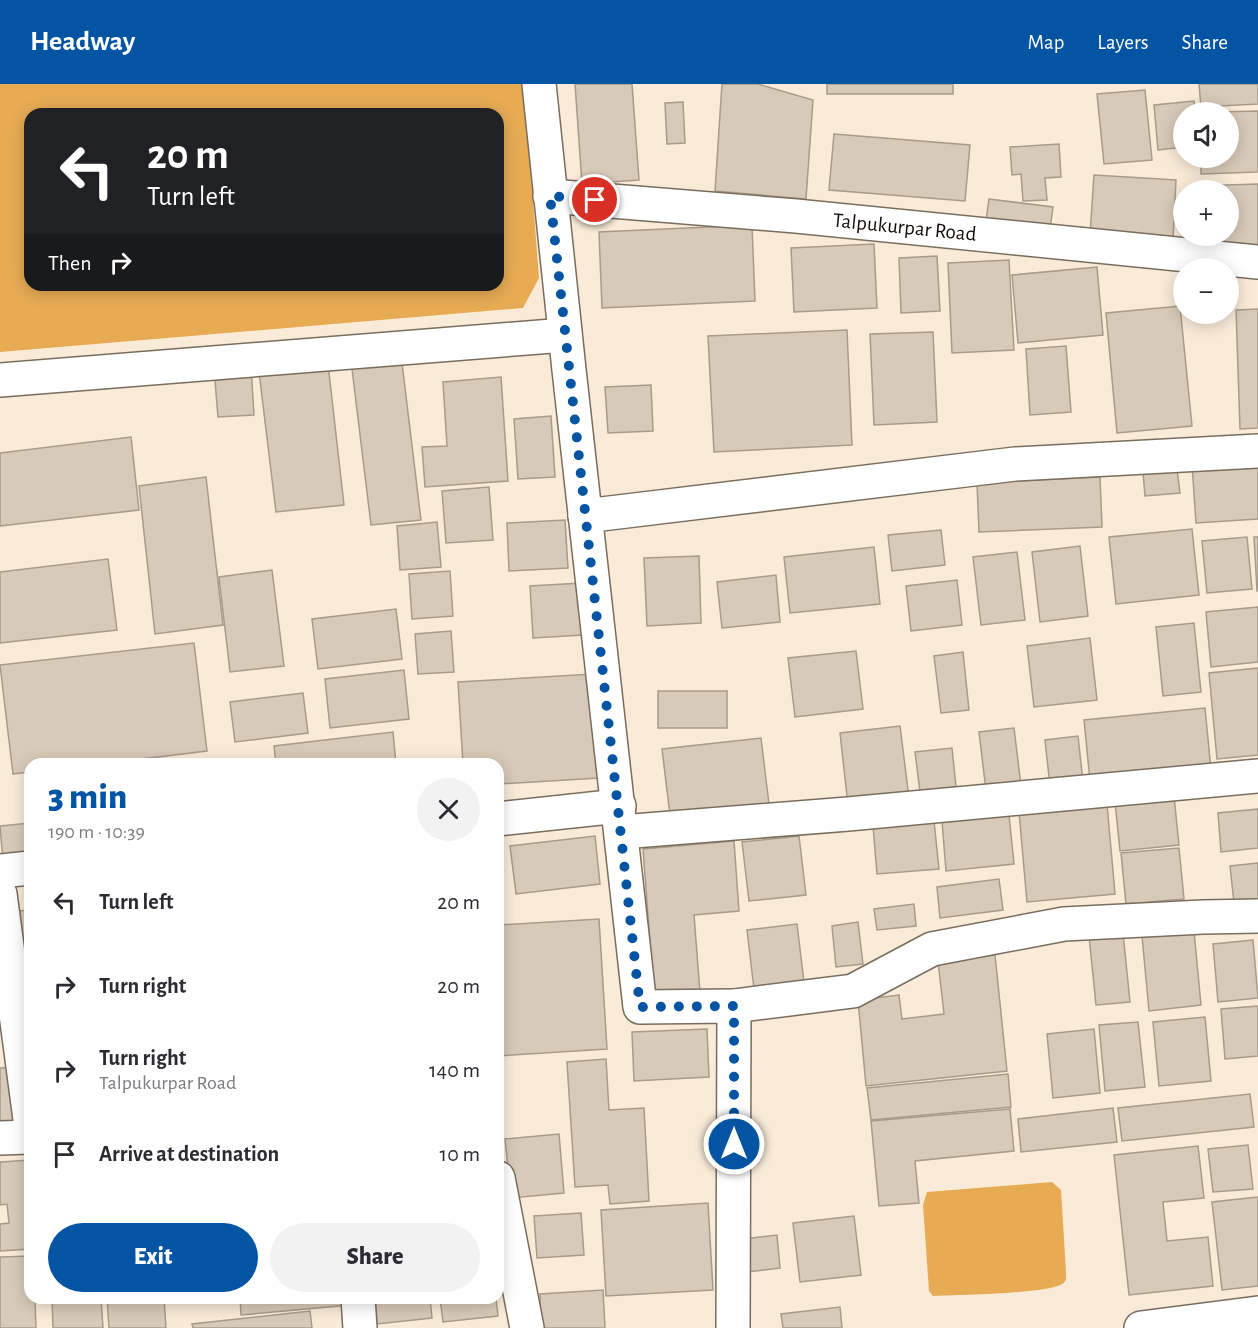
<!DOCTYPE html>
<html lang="en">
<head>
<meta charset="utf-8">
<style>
  body { margin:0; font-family:"Alegreya Sans",sans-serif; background:#f2f2f3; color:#2b2b33; height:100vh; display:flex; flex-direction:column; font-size:22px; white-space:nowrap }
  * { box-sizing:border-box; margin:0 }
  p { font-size:20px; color:#7c7c81 }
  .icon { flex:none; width:33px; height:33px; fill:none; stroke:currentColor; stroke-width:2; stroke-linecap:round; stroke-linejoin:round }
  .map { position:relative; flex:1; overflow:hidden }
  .details { position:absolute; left:24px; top:674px; width:480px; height:546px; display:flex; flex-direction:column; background:#fff; border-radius:18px; box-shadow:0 3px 15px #0003 }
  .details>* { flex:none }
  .hud { position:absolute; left:24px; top:24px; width:480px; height:183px; border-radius:18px; box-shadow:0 3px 15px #0003; background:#202124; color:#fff; overflow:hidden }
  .buttons { position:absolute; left:1173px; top:18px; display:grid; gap:12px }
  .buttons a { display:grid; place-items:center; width:66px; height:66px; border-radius:50%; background:#fff; box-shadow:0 3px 15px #0003; font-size:30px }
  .pin { position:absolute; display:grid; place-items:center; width:51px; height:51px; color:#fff; margin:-26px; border:3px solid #fff; border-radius:50%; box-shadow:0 2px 6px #0007 }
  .me { position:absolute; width:66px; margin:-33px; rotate:0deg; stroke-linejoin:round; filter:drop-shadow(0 0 4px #0008) }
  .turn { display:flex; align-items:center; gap:21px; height:126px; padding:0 24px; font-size:27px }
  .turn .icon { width:78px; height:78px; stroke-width:2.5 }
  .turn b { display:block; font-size:42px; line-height:51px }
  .then { display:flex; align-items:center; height:57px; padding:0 24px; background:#0003; gap:12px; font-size:22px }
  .round { display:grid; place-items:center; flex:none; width:63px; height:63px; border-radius:32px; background:#f2f2f3 }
  .summary { display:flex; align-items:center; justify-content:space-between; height:102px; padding:0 24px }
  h1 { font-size:36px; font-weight:800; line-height:45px; color:#0355a3 }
  .action { display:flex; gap:12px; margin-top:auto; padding:12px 24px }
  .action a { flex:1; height:69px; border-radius:36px; background:#0355a3; color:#fff; font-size:24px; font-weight:800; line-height:69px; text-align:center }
  .action a+a { background:#f2f2f3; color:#2b2b33 }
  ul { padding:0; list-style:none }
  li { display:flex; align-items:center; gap:18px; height:84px; padding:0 24px }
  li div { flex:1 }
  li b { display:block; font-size:22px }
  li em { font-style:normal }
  header { display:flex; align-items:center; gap:36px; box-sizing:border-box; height:84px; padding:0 30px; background:#0355a3; color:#fff }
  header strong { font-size:28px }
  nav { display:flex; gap:33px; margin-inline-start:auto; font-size:21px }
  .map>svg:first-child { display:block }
  .water { fill:#e7ab54; fill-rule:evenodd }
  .building { fill:#d8cab8; stroke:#a89b89; stroke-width:1.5 }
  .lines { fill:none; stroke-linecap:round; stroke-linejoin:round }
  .minor-casing { stroke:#796d5d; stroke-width:36 }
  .minor { stroke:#fff; stroke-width:33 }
  .route { stroke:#0355a3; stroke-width:10; stroke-dasharray:0 18 }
  .labels { text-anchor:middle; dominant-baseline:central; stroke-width:4.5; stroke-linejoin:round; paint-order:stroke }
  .street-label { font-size:21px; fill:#120d07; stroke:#fdfaf6 }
</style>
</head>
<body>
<header>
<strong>Headway</strong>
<nav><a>Map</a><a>Layers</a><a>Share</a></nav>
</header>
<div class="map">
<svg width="1258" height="1244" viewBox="0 0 1258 1244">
  <rect width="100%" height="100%" fill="#f9ebd8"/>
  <g class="water">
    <path d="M 0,0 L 524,0 L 539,194 L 523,224 L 0,268 ZM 30,30 L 498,30 L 498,201 L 30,201 Z"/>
    <path d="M 1052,1098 L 1061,1106 L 1066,1188 C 1066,1194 1067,1197 1062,1200 C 1046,1210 956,1211 933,1212 L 929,1207 L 923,1121 L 927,1108 Z"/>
  </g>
  <g class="building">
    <path d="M 575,0 L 632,0 L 639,96 L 582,100 Z"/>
    <path d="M 722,0 L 758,0 L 813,16 L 806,115 L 715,107 Z"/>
    <rect x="827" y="0" width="126" height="10"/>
    <path d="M 1199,0 L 1258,0 L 1258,20 L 1201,23 Z"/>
    <path d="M 1145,6 L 1152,76 L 1104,80 L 1097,10 Z"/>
    <path d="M 1194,17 L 1195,28 L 1184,28 L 1184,63 L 1158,66 L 1154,21 Z"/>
    <path d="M 683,18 L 685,59 L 667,60 L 665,19 Z"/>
    <path d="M 1258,27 L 1258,88 L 1201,90 L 1201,74 L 1228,74 L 1228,28 L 1216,28 Z"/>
    <path d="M 834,50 L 970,61 L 965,117 L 829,106 Z"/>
    <path d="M 1059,60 L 1061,93 L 1045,94 L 1047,116 L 1023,117 L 1021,90 L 1012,91 L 1010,63 Z"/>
    <path d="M 1094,91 L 1176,96 L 1173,156 L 1090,150 Z"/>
    <path d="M 1258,100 L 1258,167 L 1198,169 L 1197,152 L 1228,152 L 1228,106 L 1196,106 L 1195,102 Z"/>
    <path d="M 989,115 L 1053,123 L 1049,153 L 985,144 Z"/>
    <path d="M 752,141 L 755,217 L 602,224 L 599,148 Z"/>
    <path d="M 874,160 L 877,224 L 794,228 L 791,164 Z"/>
    <path d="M 937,172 L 940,227 L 901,229 L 899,174 Z"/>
    <path d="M 1009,176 L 1014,266 L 952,269 L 948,179 Z"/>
    <path d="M 1097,183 L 1103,251 L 1018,259 L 1012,191 Z"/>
    <path d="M 1180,222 L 1192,342 L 1117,349 L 1106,229 Z"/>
    <path d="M 1258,225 L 1258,344 L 1240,345 L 1236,226 Z"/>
    <path d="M 847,246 L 852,361 L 714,368 L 708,252 Z"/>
    <path d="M 933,248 L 937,338 L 874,341 L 870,250 Z"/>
    <path d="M 1066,262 L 1071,328 L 1030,331 L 1026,265 Z"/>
    <path d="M 402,279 L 421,436 L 371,441 L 352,285 Z"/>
    <path d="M 328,280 L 344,421 L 276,428 L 259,288 Z"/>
    <path d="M 251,282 L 254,331 L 218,333 L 214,285 Z"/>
    <path d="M 501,293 L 508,397 L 425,403 L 422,363 L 447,362 L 443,298 Z"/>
    <path d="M 651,301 L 653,347 L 608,349 L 605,303 Z"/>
    <path d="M 551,332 L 555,393 L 518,395 L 514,335 Z"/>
    <path d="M 131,353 L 139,426 L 0,442 L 0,369 Z"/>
    <path d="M 1258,375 L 1258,435 L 1196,439 L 1192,380 Z"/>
    <path d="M 1177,385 L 1180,409 L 1145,412 L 1143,388 Z"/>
    <path d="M 206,393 L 223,541 L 155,550 L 139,402 Z"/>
    <path d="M 1100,393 L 1102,443 L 979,448 L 977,399 Z"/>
    <path d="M 489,403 L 493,456 L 446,459 L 442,407 Z"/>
    <path d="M 565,436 L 568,484 L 509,487 L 507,439 Z"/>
    <path d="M 437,438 L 441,483 L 400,486 L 397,442 Z"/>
    <path d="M 1192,445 L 1199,511 L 1116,520 L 1109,453 Z"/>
    <path d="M 941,446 L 945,481 L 892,487 L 888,451 Z"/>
    <path d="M 1247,453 L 1252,505 L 1207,509 L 1202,457 Z"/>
    <path d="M 1254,453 L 1258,453 L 1258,507 L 1257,507 Z"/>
    <path d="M 1080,462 L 1088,532 L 1040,538 L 1032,468 Z"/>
    <path d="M 874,463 L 880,520 L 790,529 L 784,473 Z"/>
    <path d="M 1017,468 L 1025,536 L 981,541 L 973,473 Z"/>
    <path d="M 699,472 L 701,539 L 647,542 L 644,474 Z"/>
    <path d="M 108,475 L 117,546 L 0,559 L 0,488 Z"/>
    <path d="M 272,486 L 284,582 L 230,588 L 219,493 Z"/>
    <path d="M 450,487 L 453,532 L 412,535 L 409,490 Z"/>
    <path d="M 776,491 L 780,538 L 722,544 L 717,498 Z"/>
    <path d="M 957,496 L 962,541 L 911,547 L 906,502 Z"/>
    <path d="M 581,499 L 583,551 L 533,554 L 530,502 Z"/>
    <path d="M 1258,523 L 1258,578 L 1211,583 L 1206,528 Z"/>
    <path d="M 396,525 L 402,575 L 318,585 L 312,535 Z"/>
    <path d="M 1194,539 L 1201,608 L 1163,612 L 1156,543 Z"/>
    <path d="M 451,547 L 454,588 L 418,590 L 415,550 Z"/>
    <path d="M 1090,554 L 1097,616 L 1034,623 L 1027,562 Z"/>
    <path d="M 194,559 L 207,667 L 100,680 L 30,680 L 30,688 L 13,690 L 0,581 Z"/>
    <path d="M 856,567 L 863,625 L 795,633 L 788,574 Z"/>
    <path d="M 963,568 L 969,626 L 941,629 L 934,572 Z"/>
    <path d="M 1258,584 L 1258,671 L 1217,675 L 1209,589 Z"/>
    <path d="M 404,586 L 409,635 L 330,644 L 325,595 Z"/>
    <path d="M 593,590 L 599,694 L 498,700 L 498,680 L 463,680 L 458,598 Z"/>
    <rect x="658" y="607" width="69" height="37"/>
    <path d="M 303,609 L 308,649 L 235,658 L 230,618 Z"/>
    <path d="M 1205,624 L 1211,686 L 1090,697 L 1084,636 Z"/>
    <path d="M 900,642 L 909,714 L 848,721 L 840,649 Z"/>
    <path d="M 1014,644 L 1022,710 L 987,715 L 979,648 Z"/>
    <path d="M 393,648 L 396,680 L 276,680 L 274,662 Z"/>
    <path d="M 1078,652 L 1083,698 L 1050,702 L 1045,656 Z"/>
    <path d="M 761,654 L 769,720 L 670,731 L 662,665 Z"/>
    <path d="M 952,664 L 957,712 L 921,716 L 915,668 Z"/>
    <path d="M 1174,712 L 1179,761 L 1120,767 L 1115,718 Z"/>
    <path d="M 1107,720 L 1115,810 L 1027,818 L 1019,728 Z"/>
    <path d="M 1258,725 L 1258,764 L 1221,768 L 1218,729 Z"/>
    <path d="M 1009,731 L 1014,780 L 946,787 L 942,737 Z"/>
    <path d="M 934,737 L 939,785 L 877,790 L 873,742 Z"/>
    <path d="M 30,739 L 30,774 L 3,777 L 0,742 Z"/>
    <path d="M 595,752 L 600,800 L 516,810 L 510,762 Z"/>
    <path d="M 799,752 L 806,811 L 749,817 L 742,758 Z"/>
    <path d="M 734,757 L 739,827 L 694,831 L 700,908 L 654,912 L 643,765 Z"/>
    <path d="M 1179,764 L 1184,815 L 1126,820 L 1121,769 Z"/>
    <path d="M 1258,779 L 1258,826 L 1235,828 L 1230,782 Z"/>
    <path d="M 999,795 L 1003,826 L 940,834 L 937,803 Z"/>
    <path d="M 914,820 L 916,842 L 877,846 L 874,825 Z"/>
    <path d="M 30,826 L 30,878 L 23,878 L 18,827 Z"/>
    <path d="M 599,835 L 607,965 L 498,972 L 498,841 Z"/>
    <path d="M 858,838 L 863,880 L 836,883 L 832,842 Z"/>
    <path d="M 797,840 L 804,898 L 754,905 L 747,846 Z"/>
    <path d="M 1194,847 L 1201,921 L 1149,927 L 1142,852 Z"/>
    <path d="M 1123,849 L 1130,918 L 1096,921 L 1089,852 Z"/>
    <path d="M 1253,856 L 1258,914 L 1218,918 L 1213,860 Z"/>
    <path d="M 995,871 L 1007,987 L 866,1002 L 858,916 L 899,911 L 902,935 L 944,930 L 938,877 Z"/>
    <path d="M 1258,922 L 1258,972 L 1225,975 L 1221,925 Z"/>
    <path d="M 1205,933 L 1211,997 L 1159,1002 L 1153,938 Z"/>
    <path d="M 1138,938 L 1145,1003 L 1105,1007 L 1099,941 Z"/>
    <path d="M 707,945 L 709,993 L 634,997 L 632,948 Z"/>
    <path d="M 1094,945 L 1100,1009 L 1053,1014 L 1047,950 Z"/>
    <path d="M 606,975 L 609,1026 L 644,1024 L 649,1117 L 610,1120 L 608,1101 L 575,1103 L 567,978 Z"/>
    <path d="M 13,983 L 18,1050 L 0,1051 L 0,984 Z"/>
    <path d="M 1008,990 L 1011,1023 L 871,1036 L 867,1004 Z"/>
    <path d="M 1250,1010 L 1254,1043 L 1122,1057 L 1118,1024 Z"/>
    <path d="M 1113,1024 L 1117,1058 L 1021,1068 L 1018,1035 Z"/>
    <path d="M 1010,1025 L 1014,1067 L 915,1077 L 919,1119 L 879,1122 L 871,1037 Z"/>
    <path d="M 559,1050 L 564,1109 L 511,1114 L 505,1055 Z"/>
    <path d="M 1248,1061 L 1253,1105 L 1213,1108 L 1208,1065 Z"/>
    <path d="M 1198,1062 L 1204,1114 L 1163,1118 L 1167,1157 L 1208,1153 L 1213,1202 L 1129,1211 L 1114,1071 Z"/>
    <path d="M 30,1076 L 30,1165 L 0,1167 L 0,1140 L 9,1139 L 7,1120 L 0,1121 L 0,1078 Z"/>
    <path d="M 1258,1113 L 1258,1202 L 1222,1206 L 1212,1118 Z"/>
    <path d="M 708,1119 L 713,1206 L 606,1212 L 601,1126 Z"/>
    <path d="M 581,1129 L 584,1171 L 537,1174 L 534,1132 Z"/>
    <path d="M 854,1132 L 861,1191 L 800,1198 L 793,1139 Z"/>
    <path d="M 777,1151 L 780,1184 L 739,1189 L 736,1156 Z"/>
    <path d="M 30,1172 L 30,1214 L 35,1214 L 36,1244 L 0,1244 L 0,1173 Z"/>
    <path d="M 603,1206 L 605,1244 L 541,1244 L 540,1210 Z"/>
    <path d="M 52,1214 L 101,1214 L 103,1244 L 53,1244 Z"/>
    <path d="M 107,1214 L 164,1214 L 166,1244 L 109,1244 Z"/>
    <path d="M 240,1214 L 349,1214 L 350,1221 L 241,1231 Z"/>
    <path d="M 374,1214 L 430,1214 L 432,1234 L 377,1240 Z"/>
    <path d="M 440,1214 L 496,1214 L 498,1232 L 443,1238 Z"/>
    <path d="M 840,1223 L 842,1244 L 783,1244 L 781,1230 Z"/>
    <path d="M 310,1227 L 312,1244 L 193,1244 L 192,1240 Z"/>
  </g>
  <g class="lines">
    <defs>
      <g id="minor">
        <path d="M 539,0 C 570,308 606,616 640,923 L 734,922 L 733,1244"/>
        <path id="s1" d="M 550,112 L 796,132 L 1258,178"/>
        <path d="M 0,296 L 565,251"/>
        <path d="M 585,432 L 1015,380 L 1258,367"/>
        <path d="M 498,735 L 619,722"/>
        <path d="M 621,748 L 848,730 L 1258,692"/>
        <path d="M 0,787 L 30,784"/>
        <path d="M 0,810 L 30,1035"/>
        <path d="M 734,922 L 853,907 L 932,865 L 1064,840 L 1203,833 L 1258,832"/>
        <path d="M 0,1054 L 30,1053"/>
        <path d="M 498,1094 L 527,1244"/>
        <path d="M 358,1214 L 360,1244"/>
        <path d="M 1141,1244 L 1258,1229"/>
      </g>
    </defs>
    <use href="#minor" class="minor-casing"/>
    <use href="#minor" class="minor"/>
  </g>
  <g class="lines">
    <path class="route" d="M 595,116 L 550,112 L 640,923 L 734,922 L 734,1060"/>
  </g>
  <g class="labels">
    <g class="street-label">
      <text stroke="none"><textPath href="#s1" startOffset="356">Talpukurpar Road</textPath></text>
    </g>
  </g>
</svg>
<div class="buttons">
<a><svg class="icon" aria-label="sound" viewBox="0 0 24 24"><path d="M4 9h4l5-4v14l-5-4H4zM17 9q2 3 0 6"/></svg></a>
<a>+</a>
<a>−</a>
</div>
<div class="pin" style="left:595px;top:116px;background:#d93025"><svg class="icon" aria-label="arrive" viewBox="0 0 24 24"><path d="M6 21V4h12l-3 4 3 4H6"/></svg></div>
<svg class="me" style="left:734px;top:1060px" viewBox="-20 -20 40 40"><circle r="17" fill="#0355a3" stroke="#fff" stroke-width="3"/><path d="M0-11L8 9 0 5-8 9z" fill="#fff"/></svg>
<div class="hud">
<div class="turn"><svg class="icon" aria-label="left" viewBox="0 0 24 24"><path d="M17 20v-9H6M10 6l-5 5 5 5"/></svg><div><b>20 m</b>Turn left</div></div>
<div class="then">Then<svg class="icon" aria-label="right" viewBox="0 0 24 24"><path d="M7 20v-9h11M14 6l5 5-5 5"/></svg></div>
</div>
<section class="details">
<div class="summary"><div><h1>3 min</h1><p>190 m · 10:39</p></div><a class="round"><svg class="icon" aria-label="close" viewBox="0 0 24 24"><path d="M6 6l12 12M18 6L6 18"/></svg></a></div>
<ul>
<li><svg class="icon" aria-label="left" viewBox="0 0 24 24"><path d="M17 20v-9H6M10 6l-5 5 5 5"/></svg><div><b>Turn left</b></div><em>20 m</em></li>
<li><svg class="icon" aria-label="right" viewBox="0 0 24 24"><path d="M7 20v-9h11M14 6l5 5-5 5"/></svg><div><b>Turn right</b></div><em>20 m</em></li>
<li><svg class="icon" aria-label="right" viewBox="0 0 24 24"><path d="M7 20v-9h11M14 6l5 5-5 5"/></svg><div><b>Turn right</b><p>Talpukurpar Road</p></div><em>140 m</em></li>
<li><svg class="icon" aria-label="arrive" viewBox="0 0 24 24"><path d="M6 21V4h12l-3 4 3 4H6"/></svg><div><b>Arrive at destination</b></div><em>10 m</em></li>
</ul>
<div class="action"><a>Exit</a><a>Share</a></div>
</section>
</div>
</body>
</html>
